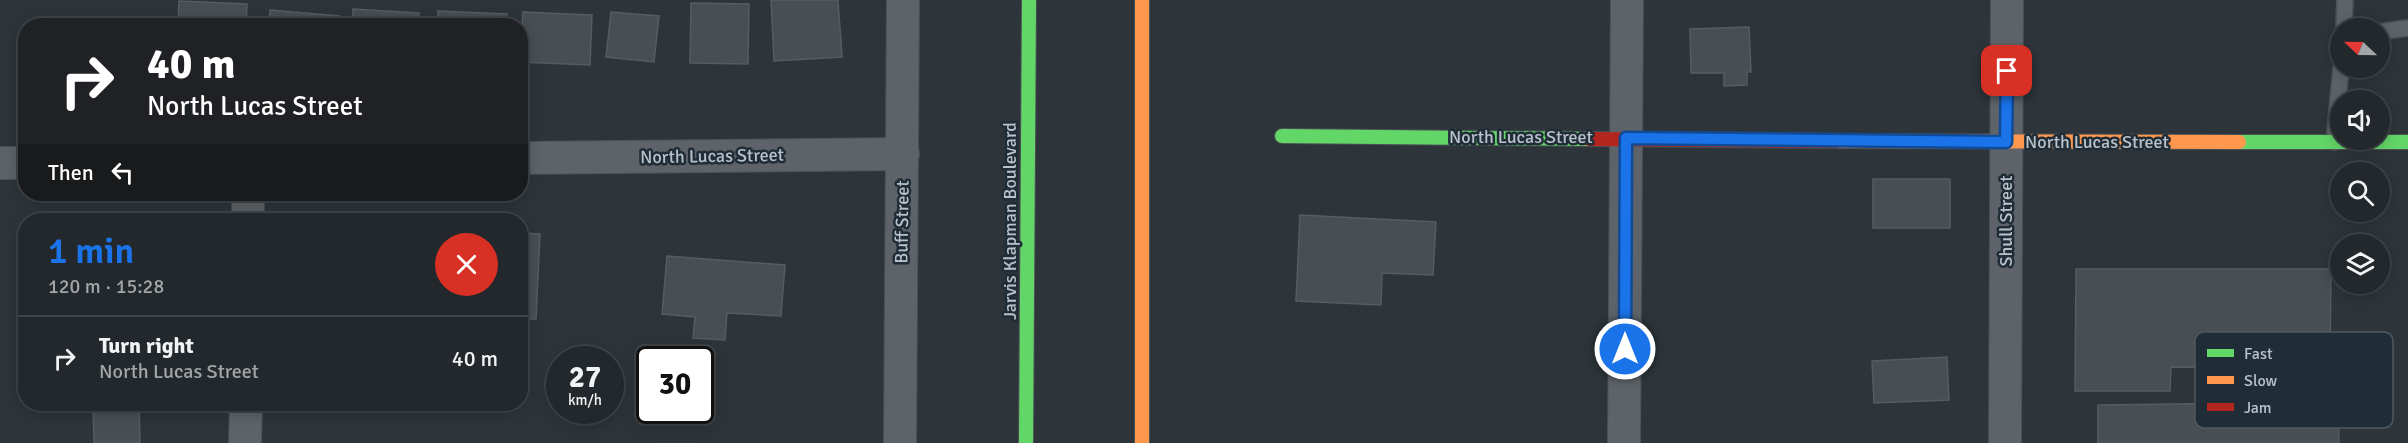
<!DOCTYPE html>
<html lang="en">
<head>
<meta charset="utf-8">
<style>
  body { margin:0; font-family:Signika,sans-serif; background:#2a3034; color:#f1f3f6; height:100vh; display:flex; flex-direction:column; font-size:22px; white-space:nowrap }
  * { box-sizing:border-box; margin:0 }
  p { font-size:20px; color:#a2a6a9 }
  .icon { flex:none; width:33px; height:33px; fill:none; stroke:currentColor; stroke-width:2; stroke-linecap:round; stroke-linejoin:round }
  .map { position:relative; flex:1; overflow:hidden }
  .details { position:absolute; left:18px; top:213px; width:510px; height:198px; display:flex; flex-direction:column; background:#22282c; border-radius:24px; box-shadow:0 3px 15px #0003,0 0 0 2px #3f4448 }
  .details>* { flex:none }
  .hud { position:absolute; left:18px; top:18px; width:510px; height:183px; border-radius:24px; box-shadow:0 3px 15px #0003,0 0 0 2px #3f4448; background:#202124; color:#fff; overflow:hidden }
  .needle { width:39px; rotate:292deg }
  .controls { position:absolute; left:2330px; top:18px; display:grid; gap:12px }
  .controls a { display:grid; place-items:center; width:60px; height:60px; border-radius:50%; background:#22282c; box-shadow:0 3px 15px #0003,0 0 0 2px #3f4448; font-size:30px }
  .speed { position:absolute; left:546px; top:346px; display:flex; gap:12px; font-size:30px; font-weight:700; text-align:center }
  .speed>* { display:grid; place-content:center; width:78px; height:78px; border-radius:50%; background:#22282c; box-shadow:0 3px 15px #0003,0 0 0 2px #3f4448; line-height:1 }
  .speed small { font-size:15px; font-weight:400 }
  .speed .limit { border:3px solid #111; border-radius:9px; background:#fff; color:#111 }
  .pin { position:absolute; display:grid; place-items:center; width:51px; height:51px; color:#fff; margin:-26px; border-radius:12px; box-shadow:0 3px 9px #0006 }
  .me { position:absolute; width:66px; margin:-33px; rotate:0deg; stroke-linejoin:round; filter:drop-shadow(0 0 4px #0008) }
  .turn { display:flex; align-items:center; gap:21px; height:126px; padding:0 30px; font-size:27px }
  .turn .icon { width:78px; height:78px; stroke-width:2.5 }
  .turn b { display:block; font-size:42px; line-height:51px }
  .then { display:flex; align-items:center; height:57px; padding:0 30px; background:#0003; gap:12px; font-size:22px }
  .round { display:grid; place-items:center; flex:none; width:63px; height:63px; border-radius:32px; background:#2a3034 }
  .overview { display:flex; align-items:center; justify-content:space-between; height:102px; padding:0 30px }
  h1 { font-size:36px; font-weight:600; line-height:45px; color:#1a73e8 }
  ul { padding:0; list-style:none }
  li { display:flex; align-items:center; gap:18px; height:84px; padding:0 30px; border-top:2px solid #3f4448 }
  li div { flex:1 }
  li b { display:block; font-size:22px }
  li em { font-style:normal }
  .map>svg:first-child { display:block }
  .building { fill:#484e53; stroke:#555c62; stroke-width:1.5 }
  .lines { fill:none; stroke-linecap:round; stroke-linejoin:round }
  .lane-casing { stroke:#4b5155; stroke-width:18 }
  .street-casing { stroke:#4b5155; stroke-width:34 }
  .fast-casing { stroke:#4b5155; stroke-width:16 }
  .slow-casing { stroke:#4b5155; stroke-width:16 }
  .jam-casing { stroke:#4b5155; stroke-width:16 }
  .lane { stroke:#5d6368; stroke-width:15 }
  .street { stroke:#5d6368; stroke-width:32 }
  .fast { stroke:#63d668; stroke-width:14 }
  .slow { stroke:#ff974d; stroke-width:14 }
  .jam { stroke:#b3261e; stroke-width:14 }
  .route-casing { stroke:#114b97; stroke-width:15 }
  .route { stroke:#1a73e8; stroke-width:10 }
  .labels { text-anchor:middle; dominant-baseline:central; stroke-width:5; stroke-linejoin:round; paint-order:stroke }
  .street-label { font-size:18px; fill:#b8c2cb; stroke:#202c36 }
  .key { fill:#202c36; stroke:#4e5963; stroke-width:1.5 }
  .key-label { font-size:16px; fill:#b8c2cb }
</style>
</head>
<body>
<div class="map">
<svg width="2408" height="443" viewBox="0 0 2408 443">
  <rect width="100%" height="100%" fill="#2d353a"/>
  <g class="building">
    <path d="M 771,0 L 838,0 L 842,57 L 774,61 Z"/>
    <path d="M 179,1 L 247,4 L 246,26 L 178,26 Z"/>
    <path d="M 691,3 L 749,4 L 748,64 L 690,63 Z"/>
    <path d="M 353,9 L 419,13 L 419,26 L 352,26 Z"/>
    <path d="M 270,10 L 339,16 L 338,26 L 269,26 Z"/>
    <path d="M 438,11 L 507,14 L 507,26 L 438,26 Z"/>
    <path d="M 523,12 L 592,15 L 590,65 L 520,62 Z"/>
    <path d="M 611,12 L 659,16 L 654,62 L 606,57 Z"/>
    <path d="M 1749,27 L 1751,72 L 1747,72 L 1747,85 L 1724,86 L 1724,73 L 1691,73 L 1690,29 Z"/>
    <rect x="1873" y="179" width="77" height="49"/>
    <path d="M 1300,215 L 1436,222 L 1433,275 L 1382,273 L 1381,305 L 1296,301 Z"/>
    <path d="M 520,233 L 540,234 L 536,319 L 520,319 Z"/>
    <path d="M 667,256 L 785,265 L 781,316 L 727,313 L 725,340 L 693,338 L 695,317 L 662,314 Z"/>
    <path d="M 2076,269 L 2331,269 L 2330,368 L 2171,367 L 2170,391 L 2075,391 Z"/>
    <path d="M 1947,357 L 1949,400 L 1874,403 L 1872,361 Z"/>
    <path d="M 2338,402 L 2339,443 L 2098,443 L 2098,405 Z"/>
    <path d="M 93,404 L 139,404 L 140,443 L 94,443 Z"/>
  </g>
  <g class="lines">
    <defs>
      <g id="lane">
        <path d="M 2344,28 L 2345,0"/>
        <path d="M 2379,32 L 2408,28"/>
        <path d="M 2334,142 L 2341,68"/>
      </g>
      <g id="street">
        <path d="M 520,158 L 903,154"/>
        <path d="M 0,163 L 26,163"/>
        <path d="M 248,220 L 248,194"/>
        <path d="M 245,443 L 246,404"/>
        <path d="M 900,443 L 903,0"/>
        <path d="M 1624,443 L 1627,0"/>
        <path d="M 2005,443 L 2007,0"/>
      </g>
      <g id="fast">
        <path d="M 1282,136 L 1589,139"/>
        <path d="M 2239,142 L 2408,142"/>
        <path d="M 1026,443 L 1029,0"/>
      </g>
      <g id="slow">
        <path d="M 1142,0 L 1142,443"/>
        <path d="M 1836,141 L 2239,142"/>
      </g>
      <path id="jam" d="M 1589,139 L 1836,141"/>
    </defs>
    <use href="#lane" class="lane-casing"/>
    <use href="#street" class="street-casing"/>
    <use href="#fast" class="fast-casing"/>
    <use href="#slow" class="slow-casing"/>
    <use href="#jam" class="jam-casing"/>
    <use href="#lane" class="lane"/>
    <use href="#street" class="street"/>
    <use href="#fast" class="fast"/>
    <use href="#slow" class="slow"/>
    <use href="#jam" class="jam"/>
  </g>
  <g class="lines">
    <defs>
      <path id="route" d="M 1625,349 L 1626,138 L 2006,142 L 2007,71"/>
    </defs>
    <use href="#route" class="route-casing"/>
    <use href="#route" class="route"/>
  </g>
  <g class="labels">
    <g class="street-label">
      <text x="1521" y="137">North Lucas Street</text>
      <text x="2097" y="142">North Lucas Street</text>
      <text transform="translate(712 156) rotate(-1)">North Lucas Street</text>
      <text transform="translate(1010 221) rotate(-90)">Jarvis Klapman Boulevard</text>
      <text transform="translate(2006 221) rotate(-90)">Shull Street</text>
      <text transform="translate(902 222) rotate(-89)">Buff Street</text>
    </g>
  </g>
  <rect x="2195" y="332" width="198" height="96" rx="9" class="key"/>
  <rect x="2207" y="349" width="27" height="8" fill="#63d668"/>
  <rect x="2207" y="376" width="27" height="8" fill="#ff974d"/>
  <rect x="2207" y="403" width="27" height="8" fill="#b3261e"/>
  <g class="key-label">
    <text x="2244" y="359">Fast</text>
    <text x="2244" y="386">Slow</text>
    <text x="2244" y="413">Jam</text>
  </g>
</svg>
<div class="controls">
<a><svg class="needle" viewBox="-14 -14 28 28"><path d="M0-13l5 13h-10z" fill="#e53935"/><path d="M0 13l5-13h-10z" fill="#a2a6a9"/></svg></a>
<a><svg class="icon" aria-label="sound" viewBox="0 0 24 24"><path d="M4 9h4l5-4v14l-5-4H4zM17 9q2 3 0 6"/></svg></a>
<a><svg class="icon" aria-label="search" viewBox="0 0 24 24"><circle cx="10" cy="10" r="6"/><path d="M15 15l6 6"/></svg></a>
<a><svg class="icon" aria-label="layers" viewBox="0 0 24 24"><path d="M12 4l9 5-9 5-9-5zM3 14l9 5 9-5"/></svg></a>
</div>
<div class="speed"><div>27<small>km/h</small></div><div class="limit">30</div></div>
<div class="pin" style="left:2007px;top:71px;background:#d93025"><svg class="icon" aria-label="arrive" viewBox="0 0 24 24"><path d="M6 21V4h12l-3 4 3 4H6"/></svg></div>
<svg class="me" style="left:1625px;top:349px" viewBox="-20 -20 40 40"><circle r="17" fill="#1a73e8" stroke="#fff" stroke-width="3"/><path d="M0-11L8 9 0 5-8 9z" fill="#fff"/></svg>
<div class="hud">
<div class="turn"><svg class="icon" aria-label="right" viewBox="0 0 24 24"><path d="M7 20v-9h11M14 6l5 5-5 5"/></svg><div><b>40 m</b>North Lucas Street</div></div>
<div class="then">Then<svg class="icon" aria-label="left" viewBox="0 0 24 24"><path d="M17 20v-9H6M10 6l-5 5 5 5"/></svg></div>
</div>
<section class="details">
<div class="overview"><div><h1>1 min</h1><p>120 m · 15:28</p></div><a class="round" style="background:#d93025;color:#fff"><svg class="icon" aria-label="close" viewBox="0 0 24 24"><path d="M6 6l12 12M18 6L6 18"/></svg></a></div>
<ul>
<li><svg class="icon" aria-label="right" viewBox="0 0 24 24"><path d="M7 20v-9h11M14 6l5 5-5 5"/></svg><div><b>Turn right</b><p>North Lucas Street</p></div><em>40 m</em></li>
</ul>
</section>
</div>
</body>
</html>
